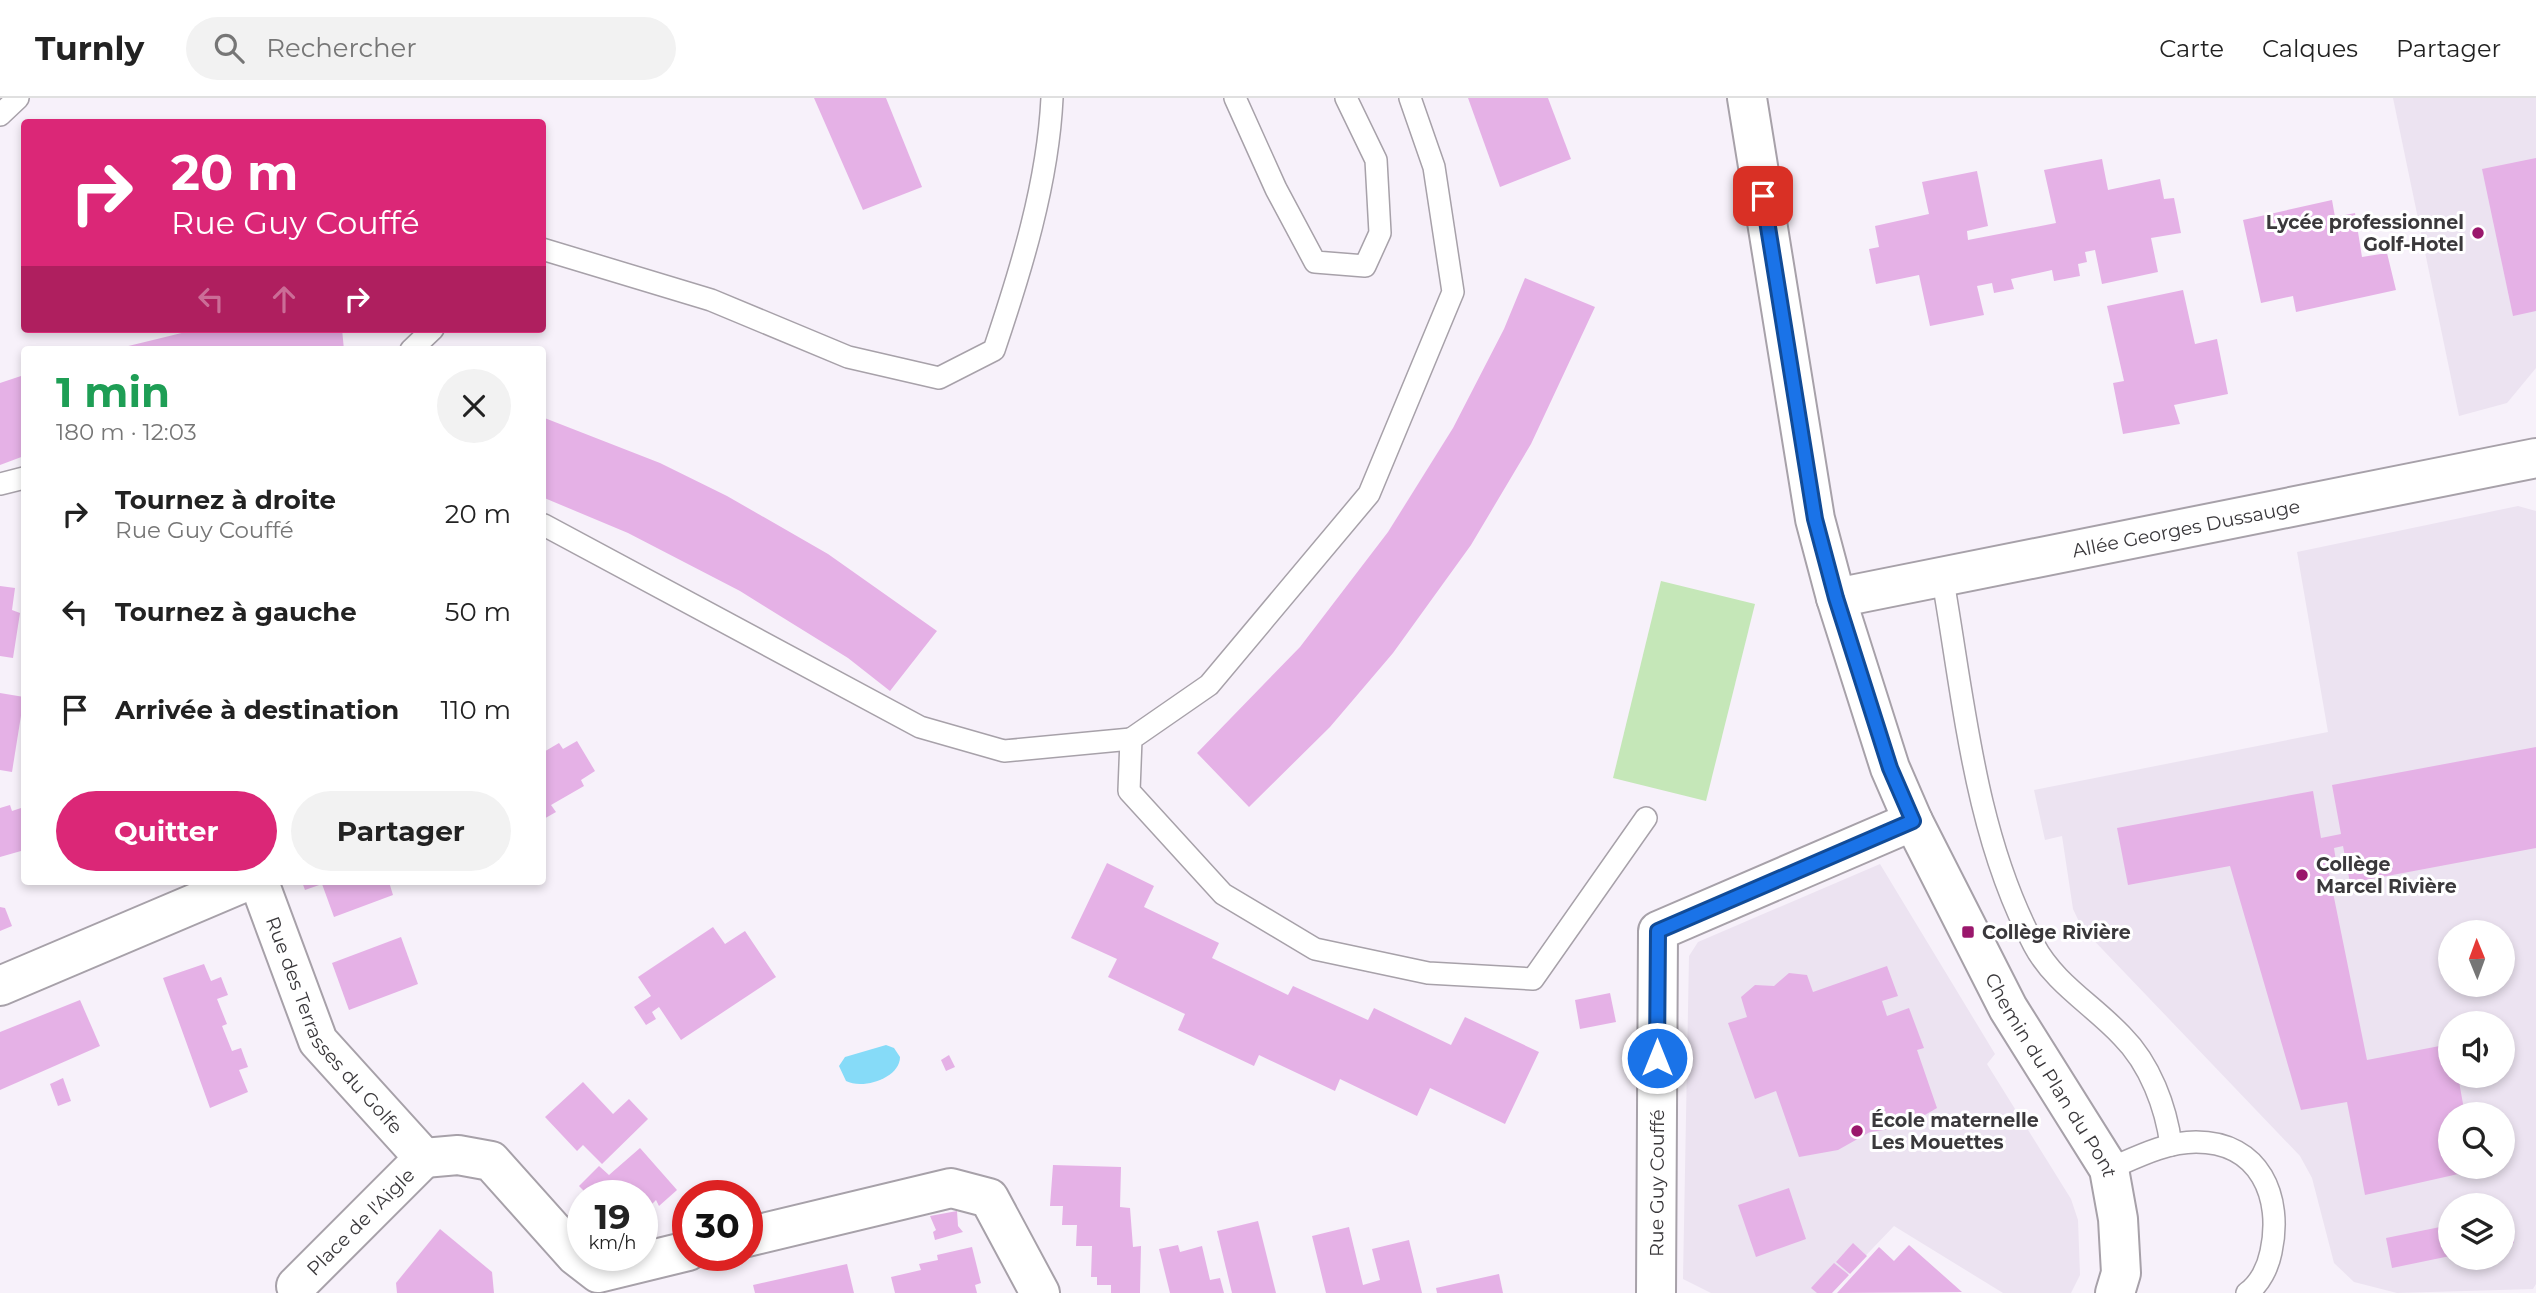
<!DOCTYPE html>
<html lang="fr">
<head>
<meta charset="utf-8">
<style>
  body { margin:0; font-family:Montserrat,sans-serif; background:#f2f2f2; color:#222; height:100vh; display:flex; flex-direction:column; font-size:26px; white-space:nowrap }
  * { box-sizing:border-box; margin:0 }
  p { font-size:23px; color:#767676 }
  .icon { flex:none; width:38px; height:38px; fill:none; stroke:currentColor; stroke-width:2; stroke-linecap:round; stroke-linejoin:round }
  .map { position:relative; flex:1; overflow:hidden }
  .side { position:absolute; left:21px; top:248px; width:525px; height:539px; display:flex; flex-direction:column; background:#fff; border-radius:7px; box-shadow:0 4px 10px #0003 }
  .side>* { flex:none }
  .hud { position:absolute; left:21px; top:21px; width:525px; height:214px; border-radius:7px; box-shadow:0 4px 10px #0003; background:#db2777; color:#fff; overflow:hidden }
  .needle { width:46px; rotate:359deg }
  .controls { position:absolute; left:2438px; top:822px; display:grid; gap:14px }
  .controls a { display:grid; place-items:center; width:77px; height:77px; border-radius:50%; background:#fff; box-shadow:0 4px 10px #0003; font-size:35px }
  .speed { position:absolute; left:567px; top:1082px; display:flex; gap:14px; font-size:35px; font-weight:700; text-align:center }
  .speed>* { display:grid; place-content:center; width:91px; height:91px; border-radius:50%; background:#fff; box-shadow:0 4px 10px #0003; line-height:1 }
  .speed small { font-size:18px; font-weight:400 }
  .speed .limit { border:10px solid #d22; background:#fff; color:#111 }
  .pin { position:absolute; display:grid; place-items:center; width:60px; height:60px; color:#fff; margin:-30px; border-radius:14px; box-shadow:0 4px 10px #0006 }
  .me { position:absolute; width:77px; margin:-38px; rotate:0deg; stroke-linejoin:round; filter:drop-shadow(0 0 5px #0008) }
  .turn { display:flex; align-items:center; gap:24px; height:147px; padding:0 35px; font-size:32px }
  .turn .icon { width:91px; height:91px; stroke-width:2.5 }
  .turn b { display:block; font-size:49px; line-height:60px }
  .lanes { display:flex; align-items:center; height:66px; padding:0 35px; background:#0003; justify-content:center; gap:35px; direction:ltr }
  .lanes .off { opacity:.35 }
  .round { display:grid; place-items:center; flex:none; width:74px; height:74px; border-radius:37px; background:#f2f2f2 }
  .headline { display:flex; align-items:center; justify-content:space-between; height:119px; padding:0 35px }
  h1 { font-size:42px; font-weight:700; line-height:52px; color:#1e9e55 }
  .primary-button { display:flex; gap:14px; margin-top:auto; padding:14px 35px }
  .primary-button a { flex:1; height:80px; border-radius:42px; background:#db2777; color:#fff; font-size:28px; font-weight:700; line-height:80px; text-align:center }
  .primary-button a+a { background:#f2f2f2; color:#222 }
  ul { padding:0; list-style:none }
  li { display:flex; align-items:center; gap:21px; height:98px; padding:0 35px }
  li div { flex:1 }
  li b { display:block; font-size:26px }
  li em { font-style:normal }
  header { display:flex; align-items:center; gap:42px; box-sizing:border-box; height:98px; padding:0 35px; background:#fff; border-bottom:2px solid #e0e0e0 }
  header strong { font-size:33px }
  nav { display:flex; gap:38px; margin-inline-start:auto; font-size:24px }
  .search { width:490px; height:63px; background:#f2f2f2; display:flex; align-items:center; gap:18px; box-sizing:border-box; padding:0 24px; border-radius:38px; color:#767676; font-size:26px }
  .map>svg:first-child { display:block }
  .built { fill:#ece3f1; fill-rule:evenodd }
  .green { fill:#c5e7b8 }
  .water { fill:#86dbf8 }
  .building { fill:#e5b1e6 }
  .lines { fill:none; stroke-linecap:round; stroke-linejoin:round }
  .lane-casing { stroke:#a7a1a9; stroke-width:24 }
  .street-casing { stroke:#a7a1a9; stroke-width:42 }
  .lane { stroke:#fff; stroke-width:21 }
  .street { stroke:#fff; stroke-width:38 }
  .route-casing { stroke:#114b97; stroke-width:18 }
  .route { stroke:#1a73e8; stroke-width:12 }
  .poi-dot { fill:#9a176c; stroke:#fff; stroke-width:2.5 }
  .labels { text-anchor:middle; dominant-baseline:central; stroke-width:6; stroke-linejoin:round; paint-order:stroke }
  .poi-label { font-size:19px; font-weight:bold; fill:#3a383b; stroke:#fff; text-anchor:start }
  .street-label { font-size:19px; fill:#3a383b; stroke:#fff }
</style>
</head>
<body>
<header>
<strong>Turnly</strong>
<div class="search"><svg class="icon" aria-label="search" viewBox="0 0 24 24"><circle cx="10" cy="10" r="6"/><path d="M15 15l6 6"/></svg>Rechercher</div>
<nav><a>Carte</a><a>Calques</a><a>Partager</a></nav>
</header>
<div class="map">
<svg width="2536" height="1195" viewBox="0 0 2536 1195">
  <rect width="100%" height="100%" fill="#f7f1fa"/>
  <g class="built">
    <path d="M 2393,0 L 2536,0 L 2536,270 L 2507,305 L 2459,318 Z"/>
    <path d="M 2518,408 L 2536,413 L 2536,1186 L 2533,1191 L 2397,1195 L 2354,1184 L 2334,1165 L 2312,1080 L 2300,1058 L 2082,830 L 2073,811 L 2062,738 L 2045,742 L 2034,692 L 2328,634 L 2297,454 ZM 2450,835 L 2502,835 L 2502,887 L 2450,887 ZM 2450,926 L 2502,926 L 2502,978 L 2450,978 ZM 2450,1017 L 2502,1017 L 2502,1069 L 2450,1069 ZM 2450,1108 L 2502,1108 L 2502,1160 L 2450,1160 Z"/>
    <path d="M 1880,766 L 1995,956 L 1987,966 L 2071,1101 L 2078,1122 L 2080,1177 L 2071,1195 L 2003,1195 L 1894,1128 L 1830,1195 L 1711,1195 L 1683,1181 L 1689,858 L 1698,844 Z"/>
  </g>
  <path class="green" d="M 1661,483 L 1755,506 L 1706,703 L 1613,680 Z"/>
  <path class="water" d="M 886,947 L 894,950 L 900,959 C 900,980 863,992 846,983 L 839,968 L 845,959 Z"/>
  <g class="building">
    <path d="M 814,0 L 886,0 L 922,89 L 863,112 Z"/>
    <path d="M 1468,0 L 1548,0 L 1571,61 L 1500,89 Z"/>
    <path d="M 2536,60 L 2536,213 L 2513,218 L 2482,71 Z"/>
    <path d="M 2102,61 L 2108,92 L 2160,81 L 2164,101 L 2174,100 L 2181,135 L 2151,140 L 2158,174 L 2102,186 L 2095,152 L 2085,154 L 2087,164 L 2078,166 L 2080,178 L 2054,183 L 2052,172 L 2011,181 L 2014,191 L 1994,195 L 1992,185 L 1977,188 L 1984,217 L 1930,228 L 1919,177 L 1876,186 L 1869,151 L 1879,149 L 1875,128 L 1929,116 L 1922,84 L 1977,73 L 1988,128 L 1967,133 L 1968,142 L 2056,125 L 2044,72 Z"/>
    <path d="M 2332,102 L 2335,119 L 2355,115 L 2362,159 L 2387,155 L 2396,192 L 2296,214 L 2293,198 L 2261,205 L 2243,122 Z"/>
    <path d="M 1525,180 L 1595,209 L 1531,346 L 1471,447 L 1393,555 L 1330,629 L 1249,709 L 1197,655 L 1300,549 L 1388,434 L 1453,330 L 1504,231 Z"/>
    <path d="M 2183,192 L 2195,246 L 2217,241 L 2228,296 L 2174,307 L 2180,326 L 2123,336 L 2113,285 L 2124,283 L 2107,208 Z"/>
    <path d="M 198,231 L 342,231 L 344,252 L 112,252 Z"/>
    <path d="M 24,277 L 24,358 L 0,367 L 0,285 Z"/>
    <path d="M 542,319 L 660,365 L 727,398 L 828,456 L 937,533 L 890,593 L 848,560 L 740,493 L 628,435 L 542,399 Z"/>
    <path d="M 0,488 L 15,490 L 12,512 L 20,515 L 13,560 L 0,558 Z"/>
    <path d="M 0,595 L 24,599 L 12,674 L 0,672 Z"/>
    <path d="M 577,643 L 595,673 L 581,682 L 584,688 L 551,707 L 556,714 L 542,722 L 542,655 L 559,645 L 563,651 Z"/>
    <path d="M 2536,649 L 2536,750 L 2350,785 L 2343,748 L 2334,750 L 2336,763 L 2327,765 L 2367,962 L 2450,946 L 2450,978 L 2458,978 L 2465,1017 L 2450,1017 L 2450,1069 L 2475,1069 L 2476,1072 L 2365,1097 L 2347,1004 L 2301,1012 L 2230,768 L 2128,787 L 2117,730 L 2313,693 L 2321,740 L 2341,736 L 2332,687 Z"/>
    <path d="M 10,707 L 12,713 L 24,709 L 24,756 L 21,753 L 0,759 L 0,710 Z"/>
    <path d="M 1107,765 L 1154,788 L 1144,809 L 1219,845 L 1212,860 L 1288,897 L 1293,888 L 1368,922 L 1374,910 L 1451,947 L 1465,919 L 1539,954 L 1505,1026 L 1430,990 L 1417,1018 L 1340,981 L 1335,993 L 1259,957 L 1254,968 L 1178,932 L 1185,916 L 1108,879 L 1117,861 L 1071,840 Z"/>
    <path d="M 302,784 L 389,784 L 393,797 L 334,819 L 322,786 L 305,792 Z"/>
    <path d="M 0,809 L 5,810 L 12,828 L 0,833 Z"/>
    <path d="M 713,829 L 725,846 L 745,833 L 776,879 L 681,942 L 659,909 L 652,914 L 656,921 L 646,927 L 634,909 L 651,898 L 638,879 Z"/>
    <path d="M 401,839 L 418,886 L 349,912 L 332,865 Z"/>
    <path d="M 204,866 L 211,883 L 221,879 L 228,897 L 217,901 L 227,926 L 222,928 L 232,953 L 241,950 L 248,969 L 239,972 L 248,994 L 210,1010 L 163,880 Z"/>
    <path d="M 1887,868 L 1898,898 L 1882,903 L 1887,918 L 1909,910 L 1924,950 L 1917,952 L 1937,1010 L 1904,1029 L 1870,1034 L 1838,1052 L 1799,1059 L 1776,993 L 1755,1001 L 1728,925 L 1747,919 L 1741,899 L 1755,887 L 1774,888 L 1789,875 L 1807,877 L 1813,894 Z"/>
    <path d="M 1610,895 L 1616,924 L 1580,931 L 1575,902 Z"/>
    <path d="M 80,902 L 100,948 L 0,992 L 0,934 Z"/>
    <path d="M 949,957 L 955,969 L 946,973 L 941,962 Z"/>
    <path d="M 63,980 L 71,1003 L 58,1008 L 50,986 Z"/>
    <path d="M 583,984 L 613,1016 L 629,1001 L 648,1021 L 602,1066 L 583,1047 L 577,1053 L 545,1019 Z"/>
    <path d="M 640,1050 L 677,1092 L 659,1108 L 656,1102 L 645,1113 L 642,1097 L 588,1097 L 579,1088 L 599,1068 L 609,1077 Z"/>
    <path d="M 1053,1067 L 1121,1069 L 1120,1109 L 1130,1110 L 1133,1149 L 1141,1148 L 1140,1195 L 1111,1195 L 1111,1187 L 1097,1187 L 1097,1179 L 1091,1179 L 1092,1148 L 1076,1148 L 1077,1127 L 1062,1127 L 1063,1108 L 1050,1108 Z"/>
    <path d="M 1789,1090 L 1806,1141 L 1756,1159 L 1738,1107 Z"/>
    <path d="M 957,1113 L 958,1128 L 963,1134 L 935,1142 L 933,1134 L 936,1132 L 930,1118 Z"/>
    <path d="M 2508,1115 L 2514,1145 L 2502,1147 L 2502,1116 Z"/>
    <path d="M 1258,1123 L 1276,1195 L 1232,1195 L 1217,1133 Z"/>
    <path d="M 2450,1127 L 2450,1158 L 2392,1170 L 2386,1140 Z"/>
    <path d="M 1349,1129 L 1363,1187 L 1380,1182 L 1372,1151 L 1409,1142 L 1422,1195 L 1326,1195 L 1312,1138 Z"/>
    <path d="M 440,1131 L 492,1174 L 494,1195 L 397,1195 L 396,1185 Z"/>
    <path d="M 1853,1145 L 1867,1158 L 1850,1176 L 1836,1164 Z"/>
    <path d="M 1178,1147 L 1180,1154 L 1202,1148 L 1210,1182 L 1220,1180 L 1224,1195 L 1170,1195 L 1159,1151 Z"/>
    <path d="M 1909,1147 L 1962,1194 L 1837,1195 L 1879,1149 L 1894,1163 Z"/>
    <path d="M 972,1149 L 981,1185 L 975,1187 L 977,1195 L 895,1195 L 891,1179 L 921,1172 L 919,1166 L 938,1162 L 937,1157 Z"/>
    <path d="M 1834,1165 L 1849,1177 L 1832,1195 L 1817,1195 L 1811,1190 Z"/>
    <path d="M 847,1166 L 854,1195 L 755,1195 L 753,1187 Z"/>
    <path d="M 1499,1176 L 1503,1195 L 1437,1195 L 1436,1190 Z"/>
  </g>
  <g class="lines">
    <defs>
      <g id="lane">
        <path d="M 1235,0 L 1276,91 L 1315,164 L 1365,168 L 1380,135 L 1376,62 L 1346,0"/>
        <path d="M 1410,0 L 1434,69 L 1453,194 L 1369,396 L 1209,587 L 1131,641 L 1129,693 L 1223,796 L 1315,851 L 1428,875 L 1533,881 L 1646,720"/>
        <path d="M 0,17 L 18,0"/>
        <path d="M 542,151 L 711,202 L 848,259 L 939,280 L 994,252 C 1021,172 1048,85 1052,0"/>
        <path d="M 411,252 L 433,231"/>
        <path d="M 0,386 L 24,380"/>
        <path d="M 544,427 L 920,629 L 1004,653 L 1131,641"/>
        <path d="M 1942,477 C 1964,601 1974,735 2034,847 C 2054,885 2093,907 2122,938 C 2150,966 2166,1009 2171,1047"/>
        <path d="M 2109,1071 C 2137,1059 2166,1044 2196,1044 C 2260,1044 2283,1099 2271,1154 C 2268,1169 2260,1186 2247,1195"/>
      </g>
      <g id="street">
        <path id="s1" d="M 1747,0 L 1815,421 L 1836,500 L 1890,670 L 1913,723 L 2008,910 L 2109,1071 L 2118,1121 L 2121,1175 L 2115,1195"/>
        <path id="s2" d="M 1836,500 L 2536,360"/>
        <path id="s3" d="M 259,784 L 318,943 L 424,1060"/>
        <path d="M 0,888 L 245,784"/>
        <path d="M 424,1060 L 458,1057 L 491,1063 L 576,1158 L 598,1175 L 688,1153"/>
        <path d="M 747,1139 L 951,1090 L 989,1100 L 1040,1195"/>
        <path id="s4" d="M 296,1188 L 424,1060"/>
        <path id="s5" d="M 1656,1195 L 1658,833 L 1913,723"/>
      </g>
    </defs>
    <use href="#lane" class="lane-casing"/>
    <use href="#street" class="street-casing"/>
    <use href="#lane" class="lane"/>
    <use href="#street" class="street"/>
  </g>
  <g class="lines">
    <defs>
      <path id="route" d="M 1657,960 L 1658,833 L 1913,723 L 1890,670 L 1836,500 L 1815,421 L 1763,98"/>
    </defs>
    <use href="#route" class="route-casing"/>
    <use href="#route" class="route"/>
  </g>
  <g class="poi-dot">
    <circle cx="2478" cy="135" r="7"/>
    <circle cx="2302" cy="777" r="7"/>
    <rect x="1961" y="827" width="14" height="14" rx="3.5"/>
    <circle cx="1857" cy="1033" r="7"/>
  </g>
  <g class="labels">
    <g class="poi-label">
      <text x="2464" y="124" text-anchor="end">Lycée professionnel<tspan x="2464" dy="22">Golf-Hotel</tspan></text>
      <text x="2316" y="766">Collège<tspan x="2316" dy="22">Marcel Rivière</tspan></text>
      <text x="1982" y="834">Collège Rivière</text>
      <text x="1871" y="1022">École maternelle<tspan x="1871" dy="22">Les Mouettes</tspan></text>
    </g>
    <g class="street-label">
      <text stroke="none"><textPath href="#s2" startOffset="357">Allée Georges Dussauge</textPath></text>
      <text stroke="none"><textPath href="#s3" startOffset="164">Rue des Terrasses du Golfe</textPath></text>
      <text stroke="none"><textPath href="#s1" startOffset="1034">Chemin du Plan du Pont</textPath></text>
      <text stroke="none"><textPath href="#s5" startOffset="110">Rue Guy Couffé</textPath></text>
      <text stroke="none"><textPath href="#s4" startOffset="91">Place de l'Aigle</textPath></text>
    </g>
  </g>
</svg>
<div class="controls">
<a><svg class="needle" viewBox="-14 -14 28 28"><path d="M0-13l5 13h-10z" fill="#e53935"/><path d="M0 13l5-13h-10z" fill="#767676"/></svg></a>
<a><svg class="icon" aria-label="sound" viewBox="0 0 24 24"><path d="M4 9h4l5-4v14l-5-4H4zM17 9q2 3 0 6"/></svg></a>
<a><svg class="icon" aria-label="search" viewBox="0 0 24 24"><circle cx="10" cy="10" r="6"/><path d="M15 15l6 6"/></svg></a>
<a><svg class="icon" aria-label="layers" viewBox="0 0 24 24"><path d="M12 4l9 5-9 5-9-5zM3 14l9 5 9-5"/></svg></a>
</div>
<div class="speed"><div>19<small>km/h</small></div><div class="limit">30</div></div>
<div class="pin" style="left:1763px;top:98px;background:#d93025"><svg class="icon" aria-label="arrive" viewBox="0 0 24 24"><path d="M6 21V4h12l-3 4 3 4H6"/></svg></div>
<svg class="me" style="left:1657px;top:960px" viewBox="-20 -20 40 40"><circle r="17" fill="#1a73e8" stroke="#fff" stroke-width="3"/><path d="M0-11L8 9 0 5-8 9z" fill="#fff"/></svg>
<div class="hud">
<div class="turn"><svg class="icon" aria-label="right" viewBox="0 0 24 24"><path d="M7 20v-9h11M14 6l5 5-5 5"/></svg><div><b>20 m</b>Rue Guy Couffé</div></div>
<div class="lanes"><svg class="icon off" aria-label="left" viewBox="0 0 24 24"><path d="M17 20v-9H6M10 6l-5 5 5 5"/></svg><svg class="icon off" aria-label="ahead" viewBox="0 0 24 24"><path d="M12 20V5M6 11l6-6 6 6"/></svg><svg class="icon" aria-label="right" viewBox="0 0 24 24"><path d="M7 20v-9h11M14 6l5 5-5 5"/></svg></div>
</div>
<section class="side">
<div class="headline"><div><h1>1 min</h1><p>180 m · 12:03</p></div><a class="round"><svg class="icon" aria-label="close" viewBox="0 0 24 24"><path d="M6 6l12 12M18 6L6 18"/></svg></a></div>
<ul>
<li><svg class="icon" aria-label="right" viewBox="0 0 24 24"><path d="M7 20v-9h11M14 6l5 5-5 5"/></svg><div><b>Tournez à droite</b><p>Rue Guy Couffé</p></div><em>20 m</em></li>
<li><svg class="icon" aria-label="left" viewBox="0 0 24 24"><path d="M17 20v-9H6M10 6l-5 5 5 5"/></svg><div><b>Tournez à gauche</b></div><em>50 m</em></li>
<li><svg class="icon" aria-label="arrive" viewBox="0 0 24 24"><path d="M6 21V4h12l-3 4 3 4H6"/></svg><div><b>Arrivée à destination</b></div><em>110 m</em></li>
</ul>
<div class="primary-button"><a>Quitter</a><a>Partager</a></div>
</section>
</div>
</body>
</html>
